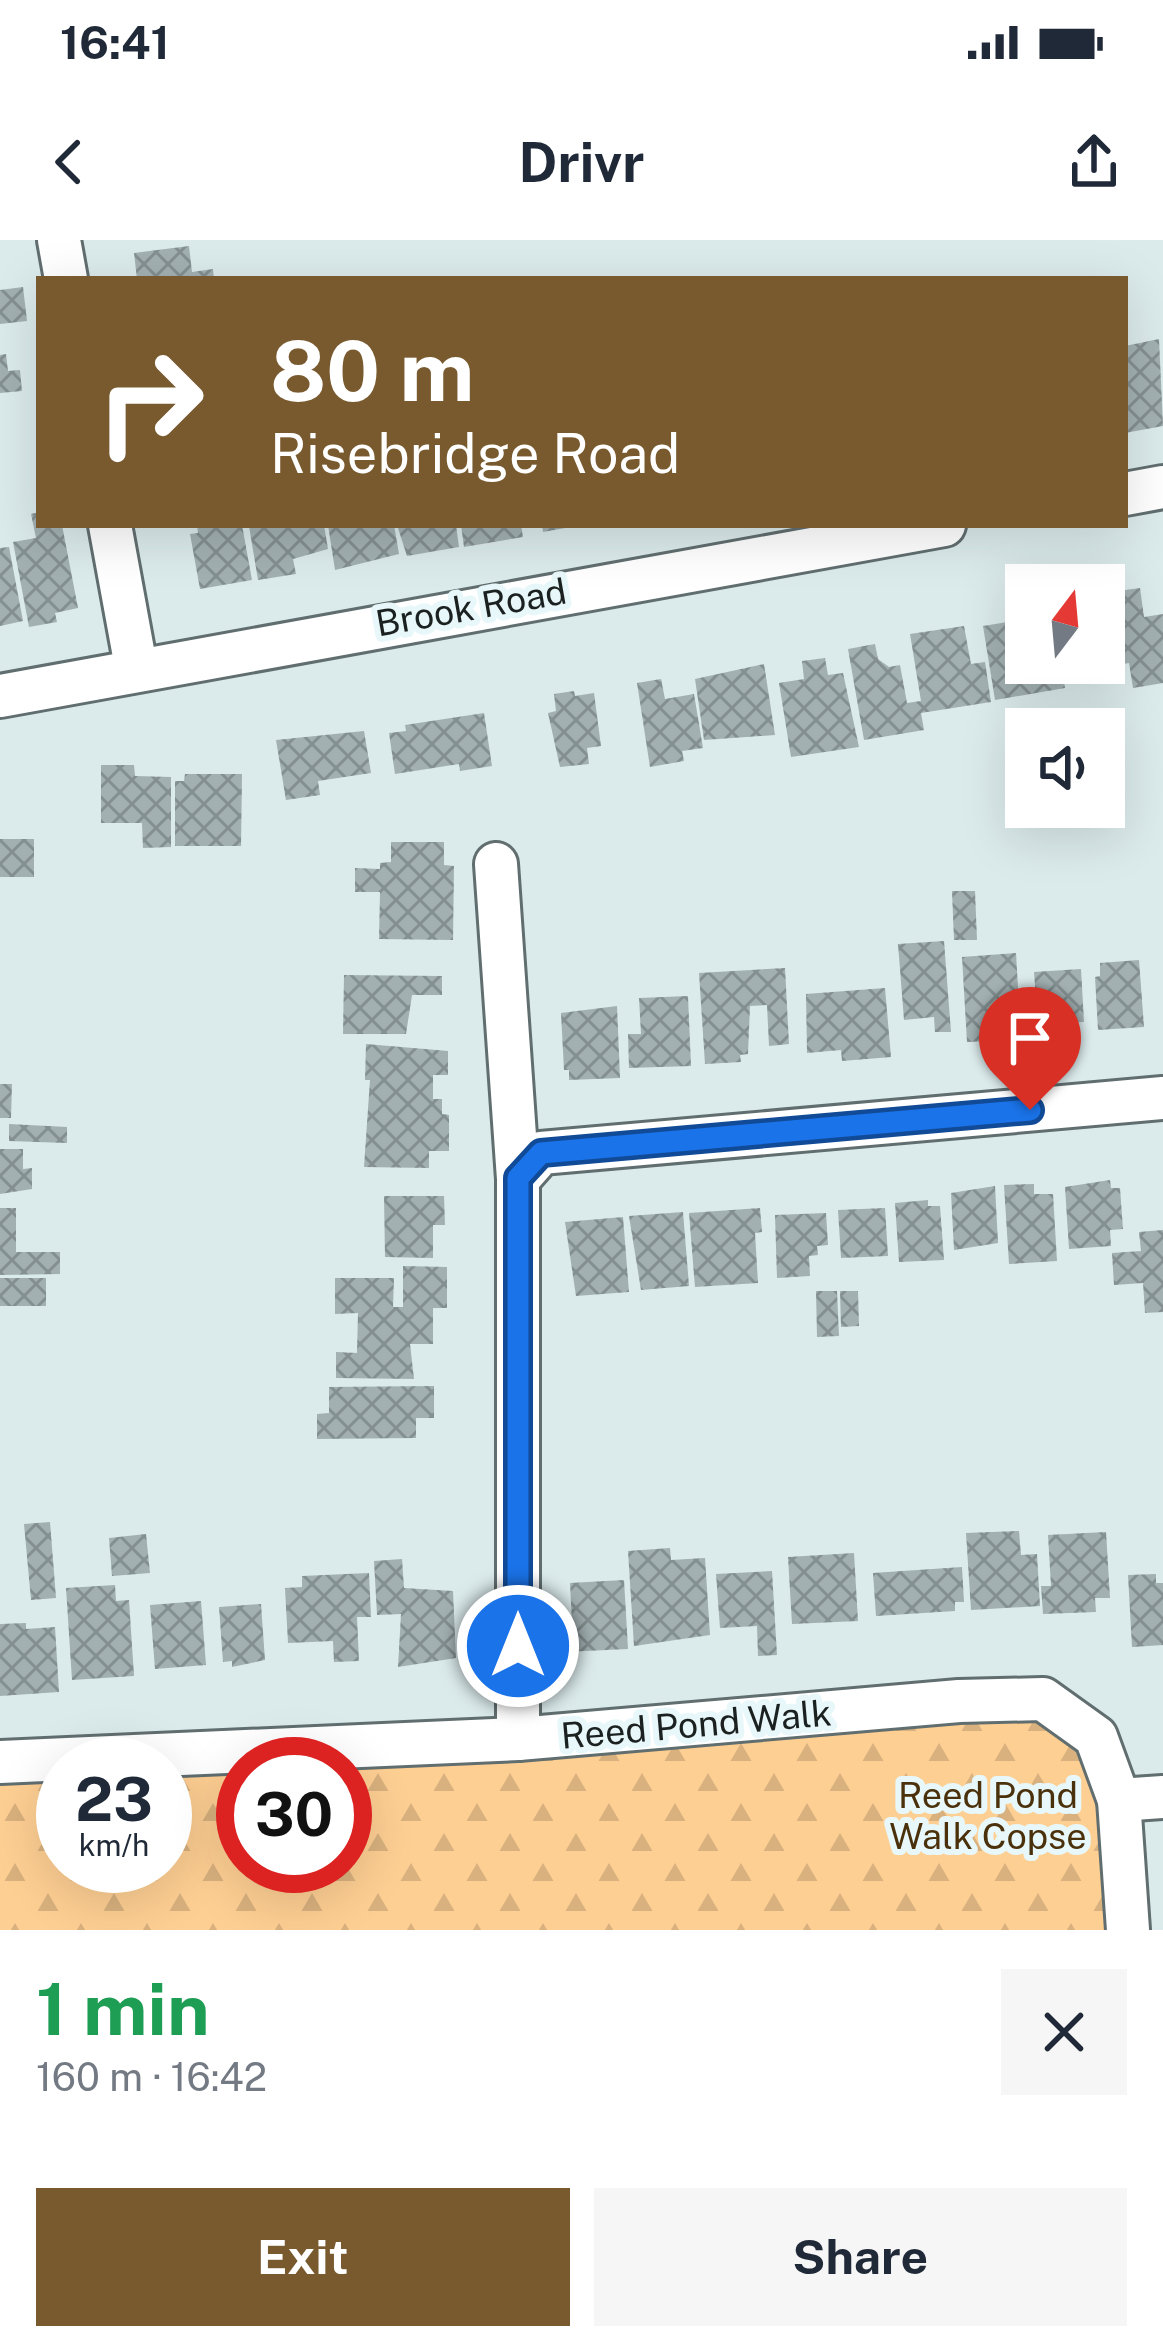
<!DOCTYPE html>
<html lang="en">
<head>
<meta charset="utf-8">
<style>
  body { margin:0; font-family:"Public Sans",sans-serif; background:#f6f6f7; color:#1f2937; height:100vh; display:flex; flex-direction:column; font-size:45px; white-space:nowrap }
  * { box-sizing:border-box; margin:0 }
  p { font-size:39px; color:#747a83 }
  .icon { flex:none; width:66px; height:66px; fill:none; stroke:currentColor; stroke-width:2; stroke-linecap:round; stroke-linejoin:round }
  .map { position:relative; height:1690px; overflow:hidden }
  .sheet { display:flex; flex-direction:column; background:#fff; flex:1 }
  .sheet>* { flex:none }
  .banner { position:absolute; left:36px; top:36px; width:1092px; height:252px; border-radius:0px; box-shadow:0 12px 48px #0002; background:#795a2f; color:#fff; overflow:hidden }
  .needle { width:78px; rotate:16deg }
  .tools { position:absolute; left:1005px; top:324px; display:grid; gap:24px }
  .tools a { display:grid; place-items:center; width:120px; height:120px; border-radius:0px; background:#fff; box-shadow:0 12px 48px #0002; font-size:60px }
  .speed { position:absolute; left:36px; top:1497px; display:flex; gap:24px; font-size:60px; font-weight:700; text-align:center }
  .speed>* { display:grid; place-content:center; width:156px; height:156px; border-radius:50%; background:#fff; box-shadow:0 12px 48px #0002; line-height:1 }
  .speed small { font-size:30px; font-weight:400 }
  .speed .limit { border:18px solid #d22; background:#fff; color:#111 }
  .pin { position:absolute; display:grid; place-items:center; width:102px; height:102px; color:#fff; margin:-123px -51px; border-radius:50% 50% 50% 0; rotate:-45deg; box-shadow:0 0 12px #0007 }
  .pin .icon { rotate:45deg }
  .me { position:absolute; width:132px; margin:-66px; rotate:0deg; stroke-linejoin:round; filter:drop-shadow(0 0 9px #0008) }
  .turn { display:flex; align-items:center; gap:42px; height:252px; padding:0 36px; font-size:54px }
  .turn .icon { width:156px; height:156px; stroke-width:2.5 }
  .turn b { display:block; font-size:84px; line-height:102px }
  .round { display:grid; place-items:center; flex:none; width:126px; height:126px; border-radius:0px; background:#f6f6f7 }
  .headline { display:flex; align-items:center; justify-content:space-between; height:204px; padding:0 36px }
  h1 { font-size:72px; font-weight:700; line-height:90px; color:#1e9e55 }
  .action { display:flex; gap:24px; margin-top:auto; padding:24px 36px }
  .action a { flex:1; height:138px; border-radius:0px; background:#795a2f; color:#fff; font-size:48px; font-weight:700; line-height:138px; text-align:center }
  .action a+a { background:#f6f6f7; color:#1f2937 }
  .status { display:flex; justify-content:space-between; align-items:center; height:84px; padding:0 60px; background:#fff; direction:ltr }
  .status svg { height:33px; fill:currentColor }
  header { display:flex; justify-content:space-between; align-items:center; height:156px; padding:0 36px; background:#fff; font-size:54px; font-weight:700 }
  .map>svg:first-child { display:block }
  .forest { fill:url(#forest-firs); fill-rule:evenodd }
  .building { fill:url(#building-cross-hatch) }
  .lines { fill:none; stroke-linecap:round; stroke-linejoin:round }
  .minor-casing { stroke:#616e6f; stroke-width:48 }
  .minor { stroke:#fff; stroke-width:42 }
  .route-casing { stroke:#114b97; stroke-width:30 }
  .route { stroke:#1a73e8; stroke-width:21 }
  .labels { text-anchor:middle; dominant-baseline:central; stroke-width:12; stroke-linejoin:round; paint-order:stroke }
  .street-label { font-size:36px; fill:#1b2020; stroke:#e8f7f9 }
  .park-label { font-size:36px; fill:#4a310b; stroke:#e8f7f9 }
</style>
</head>
<body>
<div class="status"><b>16:41</b><svg viewBox="0 0 49 12"><path d="M0 12V9h3v3zM5 12V6h3v6zM10 12V3h3v9zM15 12V0h3v12zM26 1h20v11H26zM47 4h2v5h-2z"/></svg></div>
<header><svg class="icon" aria-label="back" viewBox="0 0 24 24"><path d="M15 5l-7 7 7 7"/></svg>Drivr<svg class="icon" aria-label="share" viewBox="0 0 24 24"><path d="M12 15V3M7 8l5-5 5 5M5 13v7h14v-7"/></svg></header>
<div class="map">
<svg width="1163" height="1690" viewBox="0 0 1163 1690">
  <defs>
    <pattern id="forest-firs" width="22" height="20" patternUnits="userSpaceOnUse" patternTransform="scale(3)"><rect width="22" height="20" fill="#fecf93"/><path d="M5 1l3.5 6h-7zM16 11l3.5 6h-7z" fill="#d9b17e"/></pattern>
    <pattern id="building-cross-hatch" width="8" height="8" patternUnits="userSpaceOnUse" patternTransform="scale(3)"><rect width="8" height="8" fill="#a2b0b2"/><path d="M0 0l8 8M0 8l8-8" fill="none" stroke="#838f90"/></pattern>
  </defs>
  <rect width="100%" height="100%" fill="#dbeaeb"/>
  <path class="forest" d="M 1043,1459 L 1096,1497 L 1128,1690 L 0,1690 L 0,1522 ZM 63,1524 L 165,1524 L 165,1626 L 63,1626 ZM 243,1524 L 345,1524 L 345,1626 L 243,1626 Z"/>
  <g class="building">
    <path d="M 189,6 L 192,32 L 213,29 L 214,39 L 137,39 L 134,13 Z"/>
    <path d="M 23,47 L 27,81 L 0,84 L 0,50 Z"/>
    <path d="M 1159,99 L 1163,186 L 1125,193 L 1125,106 Z"/>
    <path d="M 6,114 L 8,131 L 20,130 L 22,151 L 0,153 L 0,115 Z"/>
    <path d="M 39,272 L 39,285 L 62,285 L 78,368 L 55,373 L 57,382 L 29,387 L 13,302 L 36,298 L 31,274 Z"/>
    <path d="M 197,285 L 242,285 L 252,340 L 200,349 L 190,294 L 198,293 Z"/>
    <path d="M 324,285 L 328,309 L 293,319 L 296,334 L 258,340 L 249,286 Z"/>
    <path d="M 328,285 L 394,285 L 399,314 L 335,330 Z"/>
    <path d="M 397,285 L 456,285 L 459,307 L 407,316 Z"/>
    <path d="M 461,285 L 521,285 L 523,297 L 464,307 Z"/>
    <path d="M 542,285 L 571,285 L 571,287 L 543,292 Z"/>
    <path d="M 9,307 L 23,381 L 0,386 L 0,308 Z"/>
    <path d="M 1140,348 L 1144,377 L 1163,374 L 1163,443 L 1133,448 L 1129,423 L 1117,425 L 1119,437 L 1074,443 L 1065,423 L 1104,423 L 1104,377 L 1122,382 L 1118,351 Z"/>
    <path d="M 1026,379 L 1026,423 L 1061,423 L 1065,448 L 995,460 L 983,386 Z"/>
    <path d="M 964,386 L 971,424 L 985,422 L 991,462 L 921,473 L 924,490 L 864,500 L 848,409 L 875,404 L 878,419 L 889,427 L 900,425 L 907,463 L 921,461 L 910,394 Z"/>
    <path d="M 825,418 L 828,435 L 843,433 L 859,507 L 791,517 L 779,443 L 804,439 L 802,421 Z"/>
    <path d="M 764,424 L 775,495 L 704,500 L 695,439 Z"/>
    <path d="M 661,439 L 665,459 L 694,454 L 703,508 L 682,511 L 684,521 L 650,527 L 637,443 Z"/>
    <path d="M 574,451 L 575,456 L 594,453 L 601,506 L 587,508 L 589,524 L 560,527 L 548,473 L 556,471 L 554,454 Z"/>
    <path d="M 484,473 L 492,526 L 460,531 L 459,524 L 395,534 L 389,493 L 406,491 L 405,485 Z"/>
    <path d="M 364,491 L 371,533 L 318,541 L 320,555 L 286,560 L 276,500 Z"/>
    <path d="M 101,525 L 134,525 L 135,536 L 171,537 L 171,607 L 143,608 L 142,583 L 101,583 Z"/>
    <path d="M 185,534 L 242,534 L 241,606 L 175,606 L 175,541 L 184,541 Z"/>
    <rect x="0" y="599" width="34" height="38"/>
    <path d="M 391,602 L 444,602 L 444,625 L 454,626 L 453,700 L 379,699 L 380,652 L 355,652 L 355,628 L 380,629 L 380,623 L 391,622 Z"/>
    <path d="M 952,651 L 975,651 L 977,700 L 954,700 Z"/>
    <path d="M 944,701 L 951,792 L 935,792 L 934,777 L 904,780 L 898,704 Z"/>
    <path d="M 1016,713 L 1021,800 L 967,802 L 962,717 Z"/>
    <path d="M 1139,720 L 1144,787 L 1098,790 L 1095,737 L 1100,736 L 1100,723 Z"/>
    <path d="M 785,728 L 789,804 L 769,806 L 767,765 L 750,766 L 748,814 L 740,815 L 741,822 L 705,824 L 699,733 Z"/>
    <path d="M 1081,729 L 1084,782 L 1038,784 L 1034,732 Z"/>
    <path d="M 344,735 L 442,736 L 442,755 L 412,755 L 406,794 L 343,794 Z"/>
    <path d="M 885,748 L 891,817 L 842,821 L 841,810 L 807,813 L 806,754 Z"/>
    <path d="M 688,756 L 691,826 L 629,828 L 628,794 L 641,794 L 639,758 Z"/>
    <path d="M 617,766 L 620,838 L 569,840 L 569,830 L 564,830 L 561,773 Z"/>
    <path d="M 366,804 L 448,811 L 448,835 L 433,835 L 433,859 L 442,859 L 442,874 L 449,875 L 449,911 L 429,911 L 429,928 L 364,927 L 370,840 L 365,840 Z"/>
    <path d="M 0,844 L 12,844 L 11,878 L 0,878 Z"/>
    <path d="M 9,884 L 67,887 L 67,903 L 9,901 Z"/>
    <path d="M 0,909 L 23,909 L 23,929 L 32,928 L 32,949 L 0,954 Z"/>
    <path d="M 1110,940 L 1111,948 L 1120,948 L 1123,989 L 1110,990 L 1111,1006 L 1069,1009 L 1065,947 Z"/>
    <path d="M 1034,944 L 1034,954 L 1053,954 L 1057,1021 L 1009,1024 L 1004,945 Z"/>
    <path d="M 995,946 L 998,1003 L 954,1010 L 951,953 Z"/>
    <path d="M 384,956 L 444,956 L 445,985 L 433,985 L 433,1018 L 385,1017 Z"/>
    <path d="M 928,960 L 928,966 L 940,966 L 944,1020 L 899,1022 L 895,963 Z"/>
    <path d="M 0,968 L 16,968 L 16,1012 L 60,1012 L 60,1034 L 0,1035 Z"/>
    <path d="M 760,968 L 762,992 L 755,993 L 758,1043 L 695,1047 L 689,973 Z"/>
    <path d="M 885,968 L 888,1016 L 841,1018 L 838,970 Z"/>
    <path d="M 683,972 L 689,1046 L 641,1050 L 629,976 Z"/>
    <path d="M 826,973 L 828,1005 L 817,1006 L 818,1015 L 809,1016 L 810,1036 L 777,1038 L 775,975 Z"/>
    <path d="M 623,977 L 629,1052 L 576,1056 L 565,982 Z"/>
    <path d="M 1163,990 L 1163,1072 L 1145,1073 L 1143,1043 L 1114,1045 L 1112,1013 L 1141,1011 L 1139,992 Z"/>
    <path d="M 403,1026 L 447,1027 L 447,1068 L 433,1068 L 433,1104 L 410,1104 L 414,1139 L 336,1138 L 336,1112 L 357,1113 L 358,1073 L 335,1074 L 335,1038 L 394,1038 L 393,1067 L 403,1067 Z"/>
    <rect x="0" y="1038" width="46" height="28"/>
    <path d="M 816,1051 L 837,1051 L 839,1096 L 817,1097 Z"/>
    <path d="M 840,1051 L 858,1051 L 859,1086 L 841,1087 Z"/>
    <path d="M 434,1146 L 434,1178 L 416,1178 L 416,1198 L 317,1199 L 317,1174 L 329,1173 L 329,1147 Z"/>
    <path d="M 50,1282 L 56,1358 L 31,1360 L 24,1284 Z"/>
    <path d="M 1019,1291 L 1021,1315 L 1037,1314 L 1040,1366 L 971,1370 L 966,1293 Z"/>
    <path d="M 1106,1292 L 1110,1358 L 1095,1358 L 1096,1372 L 1043,1374 L 1041,1346 L 1051,1346 L 1048,1295 Z"/>
    <path d="M 146,1294 L 150,1333 L 112,1336 L 109,1298 Z"/>
    <path d="M 670,1308 L 671,1320 L 705,1318 L 710,1395 L 634,1406 L 628,1311 Z"/>
    <path d="M 854,1313 L 858,1381 L 792,1384 L 788,1317 Z"/>
    <path d="M 402,1319 L 404,1348 L 453,1351 L 456,1418 L 398,1427 L 401,1374 L 377,1375 L 374,1321 Z"/>
    <path d="M 962,1327 L 964,1362 L 955,1362 L 955,1371 L 876,1376 L 873,1333 Z"/>
    <path d="M 772,1331 L 777,1415 L 758,1416 L 757,1386 L 720,1388 L 716,1334 Z"/>
    <path d="M 369,1333 L 371,1377 L 357,1377 L 359,1421 L 334,1422 L 333,1401 L 288,1403 L 285,1348 L 302,1347 L 302,1336 Z"/>
    <path d="M 1156,1334 L 1156,1343 L 1163,1343 L 1163,1405 L 1132,1407 L 1128,1335 Z"/>
    <path d="M 624,1340 L 628,1409 L 564,1412 L 562,1385 L 572,1384 L 570,1343 Z"/>
    <path d="M 115,1345 L 116,1361 L 129,1360 L 134,1436 L 72,1440 L 66,1348 Z"/>
    <path d="M 201,1361 L 206,1425 L 155,1429 L 150,1365 Z"/>
    <path d="M 261,1364 L 265,1420 L 232,1427 L 232,1421 L 223,1422 L 219,1367 Z"/>
    <path d="M 26,1383 L 26,1389 L 55,1387 L 59,1452 L 0,1456 L 0,1384 Z"/>
  </g>
  <g class="lines">
    <defs>
      <g id="minor">
        <path d="M 59,0 L 66,39"/>
        <path d="M 1125,254 L 1163,247"/>
        <path d="M 110,285 L 136,427"/>
        <path d="M 0,456 L 944,285"/>
        <path d="M 496,624 L 518,939 L 518,1499"/>
        <path d="M 518,939 L 541,913 L 1163,858"/>
        <path d="M 0,1522 L 518,1499 L 959,1461 L 1043,1459 L 1096,1497 L 1119,1560 L 1163,1557"/>
        <path d="M 1119,1560 L 1128,1690"/>
      </g>
    </defs>
    <use href="#minor" class="minor-casing"/>
    <use href="#minor" class="minor"/>
  </g>
  <g class="lines">
    <defs>
      <path id="route" d="M 518,1406 L 518,938 L 541,913 L 1030,870"/>
    </defs>
    <use href="#route" class="route-casing"/>
    <use href="#route" class="route"/>
  </g>
  <g class="labels">
    <g class="street-label">
      <text transform="translate(471 367) rotate(-10)">Brook Road</text>
      <text transform="translate(696 1484) rotate(-5)">Reed Pond Walk</text>
    </g>
    <g class="park-label">
      <text x="988" y="1555">Reed Pond<tspan x="988" dy="41">Walk Copse</tspan></text>
    </g>
  </g>
</svg>
<div class="tools">
<a><svg class="needle" viewBox="-14 -14 28 28"><path d="M0-13l5 13h-10z" fill="#e53935"/><path d="M0 13l5-13h-10z" fill="#747a83"/></svg></a>
<a><svg class="icon" aria-label="sound" viewBox="0 0 24 24"><path d="M4 9h4l5-4v14l-5-4H4zM17 9q2 3 0 6"/></svg></a>
</div>
<div class="speed"><div>23<small>km/h</small></div><div class="limit">30</div></div>
<div class="pin" style="left:1030px;top:870px;background:#d93025"><svg class="icon" aria-label="arrive" viewBox="0 0 24 24"><path d="M6 21V4h12l-3 4 3 4H6"/></svg></div>
<svg class="me" style="left:518px;top:1406px" viewBox="-20 -20 40 40"><circle r="17" fill="#1a73e8" stroke="#fff" stroke-width="3"/><path d="M0-11L8 9 0 5-8 9z" fill="#fff"/></svg>
<div class="banner">
<div class="turn"><svg class="icon" aria-label="right" viewBox="0 0 24 24"><path d="M7 20v-9h11M14 6l5 5-5 5"/></svg><div><b>80 m</b>Risebridge Road</div></div>
</div>
</div>
<section class="sheet">
<div class="headline"><div><h1>1 min</h1><p>160 m · 16:42</p></div><a class="round"><svg class="icon" aria-label="close" viewBox="0 0 24 24"><path d="M6 6l12 12M18 6L6 18"/></svg></a></div>
<div class="action"><a>Exit</a><a>Share</a></div>
</section>
</body>
</html>
